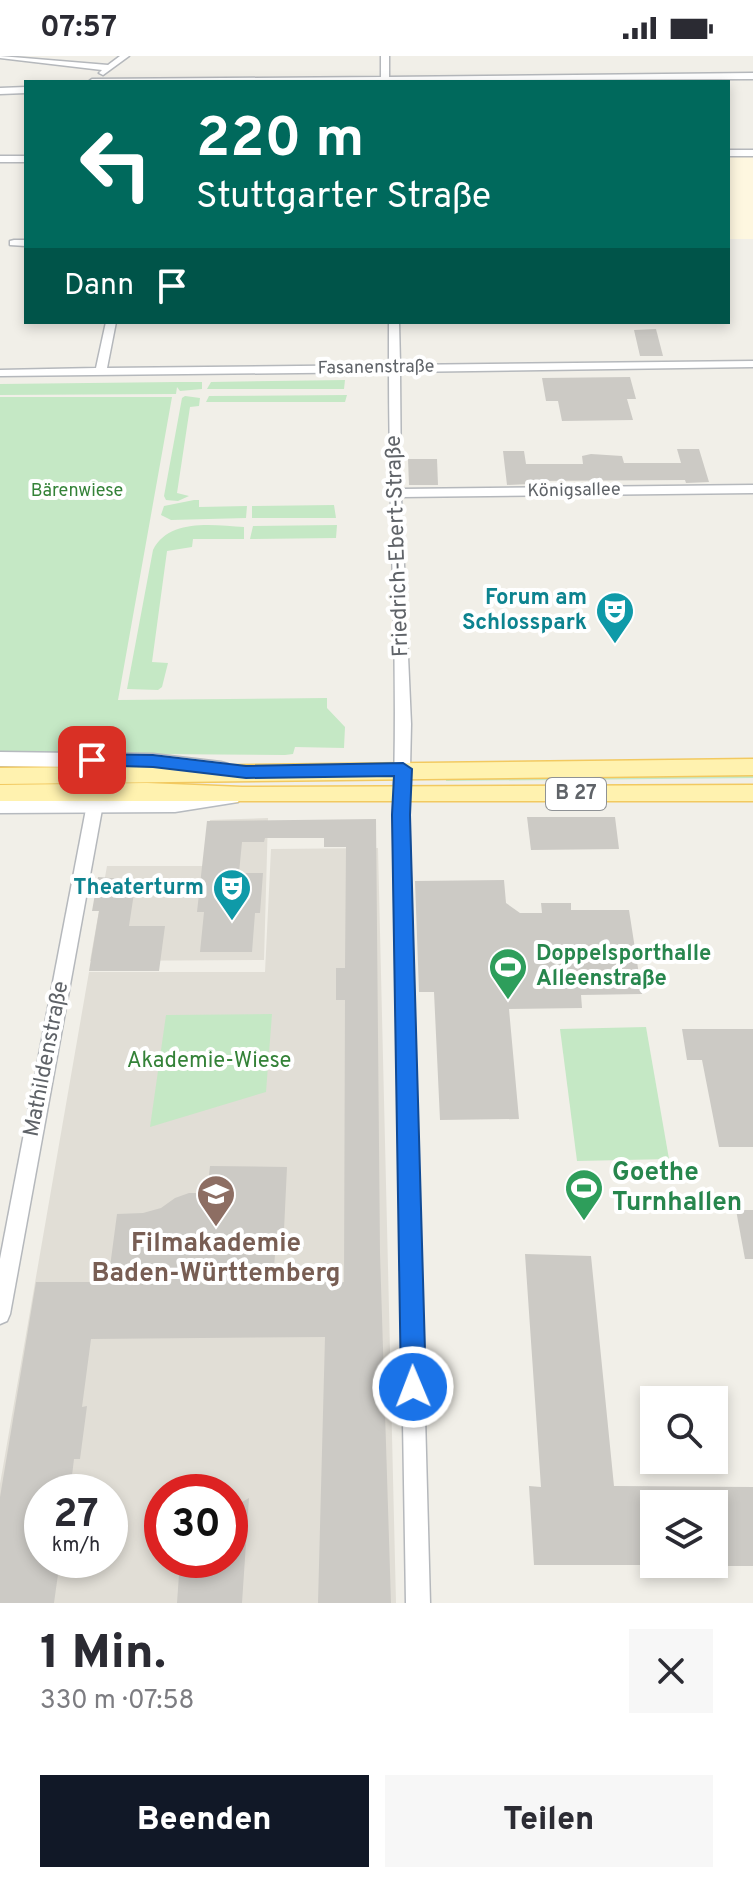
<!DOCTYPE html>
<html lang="de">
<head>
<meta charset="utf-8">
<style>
  body { margin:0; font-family:Overpass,sans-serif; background:#f7f7f7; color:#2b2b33; height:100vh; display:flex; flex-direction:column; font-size:30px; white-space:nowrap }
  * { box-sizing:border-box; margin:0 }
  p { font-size:26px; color:#7c7c81 }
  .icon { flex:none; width:44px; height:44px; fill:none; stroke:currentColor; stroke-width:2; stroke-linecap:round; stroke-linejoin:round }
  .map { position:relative; height:1547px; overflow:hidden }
  .details { display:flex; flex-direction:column; background:#fff; flex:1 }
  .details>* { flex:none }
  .hud { position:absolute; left:24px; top:24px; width:706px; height:244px; border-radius:0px; box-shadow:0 4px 12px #0003; background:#00695c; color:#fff; overflow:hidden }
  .tools { position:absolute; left:640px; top:1330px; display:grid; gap:16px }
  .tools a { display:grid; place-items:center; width:88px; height:88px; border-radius:0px; background:#fff; box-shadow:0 4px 12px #0003; font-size:40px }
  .speed { position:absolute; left:24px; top:1418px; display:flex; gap:16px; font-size:40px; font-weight:700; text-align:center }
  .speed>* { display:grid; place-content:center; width:104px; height:104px; border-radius:50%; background:#fff; box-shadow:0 4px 12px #0003; line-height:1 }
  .speed small { font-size:20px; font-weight:400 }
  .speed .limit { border:12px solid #d22; background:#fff; color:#111 }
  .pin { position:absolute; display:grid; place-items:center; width:68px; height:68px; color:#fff; margin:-34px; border-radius:16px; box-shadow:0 4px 12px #0006 }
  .me { position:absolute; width:88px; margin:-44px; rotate:359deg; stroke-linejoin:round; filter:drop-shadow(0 0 6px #0008) }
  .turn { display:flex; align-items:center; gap:28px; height:168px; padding:0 40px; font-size:36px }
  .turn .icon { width:104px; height:104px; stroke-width:2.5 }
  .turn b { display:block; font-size:56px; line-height:68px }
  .then { display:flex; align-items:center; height:76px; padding:0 40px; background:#0003; gap:16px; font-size:30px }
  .round { display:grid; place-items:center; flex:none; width:84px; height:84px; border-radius:0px; background:#f7f7f7 }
  .summary { display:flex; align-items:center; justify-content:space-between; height:136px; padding:0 40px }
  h1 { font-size:48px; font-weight:800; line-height:60px }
  .cta { display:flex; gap:16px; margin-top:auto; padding:16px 40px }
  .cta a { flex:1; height:92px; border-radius:0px; background:#111827; color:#fff; font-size:32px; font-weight:800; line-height:92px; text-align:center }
  .cta a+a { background:#f7f7f7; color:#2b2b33 }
  .status { display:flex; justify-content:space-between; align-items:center; height:56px; padding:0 40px; background:#fff; direction:ltr }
  .status svg { height:22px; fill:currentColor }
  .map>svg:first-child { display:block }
  .commercial { fill:#fef7e0 }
  .education { fill:#e1ded6; fill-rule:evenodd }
  .green { fill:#c5e8c5 }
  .building { fill:#cccac5 }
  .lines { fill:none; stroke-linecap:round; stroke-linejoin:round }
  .street-casing { stroke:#b5b8bc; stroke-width:3 }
  .secondary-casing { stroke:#b6babf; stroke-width:3 }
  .primary-casing { stroke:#f2c960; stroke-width:3 }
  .street { fill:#fff; fill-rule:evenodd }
  .secondary { fill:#fff; fill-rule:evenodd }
  .primary { fill:#fff2af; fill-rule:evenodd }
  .route { fill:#1a73e8; stroke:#114b97; stroke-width:2 }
  .labels { text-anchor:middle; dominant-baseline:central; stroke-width:8; stroke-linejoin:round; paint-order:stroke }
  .far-street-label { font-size:18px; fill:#5f6368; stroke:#fff }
  .far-park-label { font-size:18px; fill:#348238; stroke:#fff }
  .shield { fill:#fff; stroke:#8f9295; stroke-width:2 }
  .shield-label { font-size:20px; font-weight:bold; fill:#5f6368 }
  .street-label { font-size:22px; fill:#5f6368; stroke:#fff }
  .culture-label { font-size:22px; font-weight:bold; fill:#0d838f; stroke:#fff; text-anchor:end }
  .leisure-label { font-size:22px; font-weight:bold; fill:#27864d; stroke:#fff; text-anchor:start }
  .park-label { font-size:22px; fill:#348238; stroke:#fff }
  .near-leisure-label { font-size:26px; font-weight:bold; fill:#27864d; stroke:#fff; text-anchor:start }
  .near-education-label { font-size:26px; font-weight:bold; fill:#785e54; stroke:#fff }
</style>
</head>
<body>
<div class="status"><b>07:57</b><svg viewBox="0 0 49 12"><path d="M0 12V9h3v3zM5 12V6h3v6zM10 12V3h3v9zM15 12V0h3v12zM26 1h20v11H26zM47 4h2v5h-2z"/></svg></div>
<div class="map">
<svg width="753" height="1547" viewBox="0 0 753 1547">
  <rect width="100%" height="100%" fill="#f1efe8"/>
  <rect class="commercial" x="728" y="100" width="25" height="83"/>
  <g class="education">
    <path d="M 268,762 L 264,904 L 90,905 L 107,810 L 204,810 L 210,764 Z"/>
    <path d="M 378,792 L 396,1547 L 0,1547 L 0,1428 L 89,916 L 265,916 L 271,793 ZM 42,1436 L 110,1436 L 110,1504 L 42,1504 ZM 162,1436 L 230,1436 L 230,1504 L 162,1504 Z"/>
  </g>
  <g class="green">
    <path d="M 345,324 L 344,333 L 207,333 L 211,326 Z"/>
    <path d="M 177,326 L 202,326 L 202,333 L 180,335 L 177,331 L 176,338 L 0,339 L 0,328 Z"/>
    <path d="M 347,339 L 345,346 L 206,346 L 209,340 Z"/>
    <path d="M 185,340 L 200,342 L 199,350 L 190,351 L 177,437 L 189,440 L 178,445 L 166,444 L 164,440 L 182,342 Z"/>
    <path d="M 0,341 L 172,341 L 118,644 L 327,642 L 327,652 L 345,671 L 344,692 L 295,691 L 293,698 L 285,699 L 0,697 Z"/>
    <path d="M 194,444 L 199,444 L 199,451 L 247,450 L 246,462 L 171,464 L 161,459 L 164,450 Z"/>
    <path d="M 334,449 L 336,462 L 252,462 L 252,450 Z"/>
    <path d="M 337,469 L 336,482 L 250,483 L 253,470 Z"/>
    <path d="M 244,471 L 244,483 L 193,483 L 192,491 L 167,495 L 152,606 L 168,607 L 162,631 L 158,634 L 127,633 L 153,494 C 169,462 213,469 244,471 Z"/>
    <path d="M 753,719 L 753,722 L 446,725 L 446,722 Z"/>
    <path d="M 272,958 L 266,1036 L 150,1071 L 166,959 Z"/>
    <path d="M 646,971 L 669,1103 L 577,1105 L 560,973 Z"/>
  </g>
  <g class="building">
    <path d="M 656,273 L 663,300 L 640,300 L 634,274 Z"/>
    <path d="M 630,321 L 636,343 L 627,343 L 633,364 L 562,365 L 558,345 L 546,345 L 542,322 Z"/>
    <path d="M 677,393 L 699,393 L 709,426 L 686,427 L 685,424 L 530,425 L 530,428 L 507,429 L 503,395 L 524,395 L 526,408 L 583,408 L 582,400 L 591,398 L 622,400 L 624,407 L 681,407 Z"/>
    <path d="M 408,403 L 437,403 L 438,429 L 409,429 Z"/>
    <path d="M 527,761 L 615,761 L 619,793 L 531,794 Z"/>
    <path d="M 376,763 L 380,1197 L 391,1547 L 318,1547 L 325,1281 L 91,1283 L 82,1351 L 87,1350 L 80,1403 L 74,1403 L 70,1436 L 42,1436 L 42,1504 L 60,1504 L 54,1547 L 0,1547 L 0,1441 L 36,1226 L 108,1226 L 117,1158 L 143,1157 L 161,1152 L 175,1142 L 189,1137 L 207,1137 L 210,1110 L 287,1111 L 284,1174 L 277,1174 L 273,1223 L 344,1226 L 345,944 L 336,944 L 336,912 L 345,912 L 346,791 L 324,791 L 324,782 L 265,782 L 264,786 L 242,786 L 239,817 L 263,817 L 260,857 L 255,857 L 252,896 L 200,896 L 204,856 L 197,856 L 207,765 Z"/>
    <path d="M 98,821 L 136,824 L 129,870 L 165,870 L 159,915 L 89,915 L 99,855 L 92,855 Z"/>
    <path d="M 504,824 L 506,847 L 520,857 L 542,857 L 541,847 L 571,847 L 571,854 L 629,854 L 642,938 L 581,939 L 582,952 L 509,953 L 519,1063 L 440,1064 L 434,936 L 419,936 L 415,825 Z"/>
    <path d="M 682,973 L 753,973 L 753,1091 L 719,1091 L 702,1004 L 687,1004 Z"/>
    <path d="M 736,1154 L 753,1154 L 753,1203 L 745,1203 Z"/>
    <path d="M 525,1198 L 591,1200 L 614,1430 L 753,1431 L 753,1510 L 714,1510 L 714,1448 L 654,1448 L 654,1509 L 534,1509 L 529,1430 L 541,1431 Z"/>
    <path d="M 249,1442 L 242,1547 L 177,1547 L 180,1504 L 230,1504 L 230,1453 Z"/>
  </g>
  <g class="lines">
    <defs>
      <g id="street">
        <path d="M 0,0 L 108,9 L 120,0 L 129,0 L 103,19 L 99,17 L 102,14 L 0,2 Z"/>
        <path d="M 381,0 L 389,0 L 389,21 L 753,17 L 753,23 L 88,26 L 92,23 L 381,21 Z"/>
        <path d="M 26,31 L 26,37 L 0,38 L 0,32 Z"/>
        <rect x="728" y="94" width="25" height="6"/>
        <rect x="0" y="100" width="26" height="6"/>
        <path d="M 14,184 L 26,184 L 26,190 L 10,189 L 10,185 Z"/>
        <path d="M 106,266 L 116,266 L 107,312 L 389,309 L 389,266 L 399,266 L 400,309 L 753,305 L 753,311 L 400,316 L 401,433 L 753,429 L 753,437 L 401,441 L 411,668 L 409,759 L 430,1547 L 406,1547 L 393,759 C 399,611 389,464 389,316 L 0,320 L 0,314 L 96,312 Z"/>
        <path d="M 95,742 L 103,748 L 10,1258 L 7,1265 L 0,1268 L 0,1203 L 87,748 Z"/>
      </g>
      <g id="secondary">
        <path d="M 0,696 L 153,698 L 221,706 L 228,708 L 232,713 L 228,718 L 221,720 L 153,712 L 0,710 Z"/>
        <path d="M 230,733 L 238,736 L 241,741 L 238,746 L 175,756 L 0,757 L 0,741 L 175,740 Z"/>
      </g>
      <g id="primary">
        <path d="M 753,703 L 753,719 L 0,728 L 0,712 Z"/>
        <path d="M 147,727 L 242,731 L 753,729 L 753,745 L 0,745 L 0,729 Z"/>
      </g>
    </defs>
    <use href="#street" class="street-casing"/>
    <use href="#secondary" class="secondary-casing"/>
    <use href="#primary" class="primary-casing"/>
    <use href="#street" class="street"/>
    <use href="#secondary" class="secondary"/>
    <use href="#primary" class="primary"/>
  </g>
  <path class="route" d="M 92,698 L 153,699 L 246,710 L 403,707 L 412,713 L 410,759 L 426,1331 L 422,1340 L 413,1343 L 405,1340 L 401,1331 L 392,759 L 394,720 L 246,722 L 153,711 L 86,709 L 83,704 L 86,700 Z"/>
  <defs>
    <symbol id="theatre-pin" viewBox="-11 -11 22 30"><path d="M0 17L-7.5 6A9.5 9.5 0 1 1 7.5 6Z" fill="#0f9aa8" stroke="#fff"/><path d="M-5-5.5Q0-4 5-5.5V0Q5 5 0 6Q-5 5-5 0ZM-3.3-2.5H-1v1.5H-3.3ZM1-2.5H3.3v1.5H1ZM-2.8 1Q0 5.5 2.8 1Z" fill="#fff"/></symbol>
    <symbol id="stadium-pin" viewBox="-11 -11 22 30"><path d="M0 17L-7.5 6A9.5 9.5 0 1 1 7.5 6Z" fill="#2e9e5b" stroke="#fff"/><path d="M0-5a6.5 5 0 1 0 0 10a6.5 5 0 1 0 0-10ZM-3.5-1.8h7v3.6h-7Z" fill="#fff"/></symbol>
    <symbol id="university-pin" viewBox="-11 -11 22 30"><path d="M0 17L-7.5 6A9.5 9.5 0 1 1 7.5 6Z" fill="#8d6e63" stroke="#fff"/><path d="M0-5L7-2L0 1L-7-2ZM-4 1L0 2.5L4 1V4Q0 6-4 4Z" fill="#fff"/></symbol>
  </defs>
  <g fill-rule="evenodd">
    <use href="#theatre-pin" x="593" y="533" width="44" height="60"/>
    <use href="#theatre-pin" x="210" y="810" width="44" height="60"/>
    <use href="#stadium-pin" x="486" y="889" width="44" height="60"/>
    <use href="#stadium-pin" x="562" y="1110" width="44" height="60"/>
    <use href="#university-pin" x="194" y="1116" width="44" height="60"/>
  </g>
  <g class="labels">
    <g class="far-street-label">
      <text transform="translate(376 312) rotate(-1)">Fasanenstraße</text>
      <text transform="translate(574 435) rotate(-1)">Königsallee</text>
    </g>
    <g class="far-park-label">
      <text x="77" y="435">Bärenwiese</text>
    </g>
    <rect class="shield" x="546" y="722" width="60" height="32" rx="6"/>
    <g class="shield-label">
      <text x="576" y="738">B 27</text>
    </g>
    <g class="street-label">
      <text transform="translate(398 490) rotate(-92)">Friedrich-Ebert-Straße</text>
      <text transform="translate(47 1003) rotate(-79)">Mathildenstraße</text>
    </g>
    <g class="culture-label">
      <text x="587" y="542">Forum am<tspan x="587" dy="25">Schlosspark</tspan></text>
      <text x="204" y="832">Theaterturm</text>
    </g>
    <g class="leisure-label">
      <text x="536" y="898">Doppelsporthalle<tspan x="536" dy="25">Alleenstraße</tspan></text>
    </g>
    <g class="park-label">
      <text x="209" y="1005">Akademie-Wiese</text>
    </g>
    <g class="near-leisure-label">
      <text x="612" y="1117">Goethe<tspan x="612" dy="30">Turnhallen</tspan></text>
    </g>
    <g class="near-education-label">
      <text x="216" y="1188">Filmakademie<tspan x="216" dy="30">Baden-Württemberg</tspan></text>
    </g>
  </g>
</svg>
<div class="tools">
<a><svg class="icon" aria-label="search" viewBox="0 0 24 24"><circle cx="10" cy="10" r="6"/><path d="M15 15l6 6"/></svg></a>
<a><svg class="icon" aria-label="layers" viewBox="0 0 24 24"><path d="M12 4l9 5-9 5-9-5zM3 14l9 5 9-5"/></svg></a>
</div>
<div class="speed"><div>27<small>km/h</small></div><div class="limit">30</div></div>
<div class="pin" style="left:92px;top:704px;background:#d93025"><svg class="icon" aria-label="arrive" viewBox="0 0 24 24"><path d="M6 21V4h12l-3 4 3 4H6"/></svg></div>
<svg class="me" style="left:413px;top:1331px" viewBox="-20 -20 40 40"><circle r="17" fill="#1a73e8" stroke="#fff" stroke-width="3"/><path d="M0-11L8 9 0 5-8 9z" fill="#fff"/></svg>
<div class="hud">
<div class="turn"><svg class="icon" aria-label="left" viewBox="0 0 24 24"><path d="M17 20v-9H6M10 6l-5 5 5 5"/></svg><div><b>220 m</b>Stuttgarter Straße</div></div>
<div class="then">Dann<svg class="icon" aria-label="arrive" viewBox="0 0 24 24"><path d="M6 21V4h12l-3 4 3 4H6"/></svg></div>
</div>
</div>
<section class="details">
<div class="summary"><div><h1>1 Min.</h1><p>330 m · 07:58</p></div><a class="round"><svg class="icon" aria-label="close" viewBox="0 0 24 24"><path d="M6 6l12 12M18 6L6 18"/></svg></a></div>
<div class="cta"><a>Beenden</a><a>Teilen</a></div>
</section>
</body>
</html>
